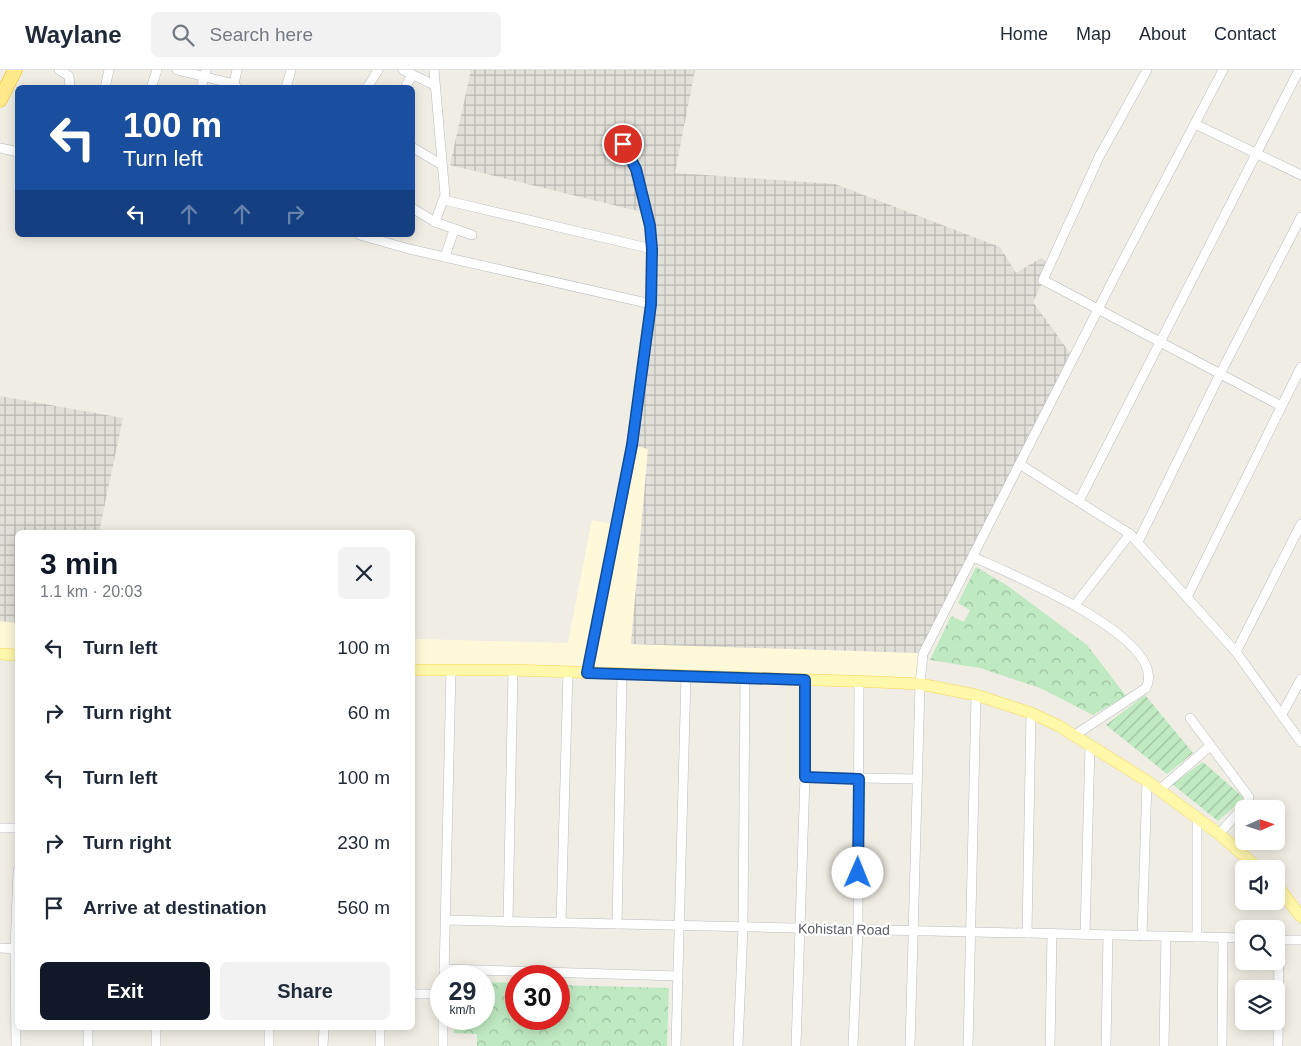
<!DOCTYPE html>
<html lang="en">
<head>
<meta charset="utf-8">
<style>
  body { margin:0; font-family:Arial,sans-serif; background:#f2f2f3; color:#1f2937; height:100vh; display:flex; flex-direction:column; font-size:19px; white-space:nowrap }
  * { box-sizing:border-box; margin:0 }
  p { font-size:16px; color:#747a83 }
  .icon { flex:none; width:28px; height:28px; fill:none; stroke:currentColor; stroke-width:2; stroke-linecap:round; stroke-linejoin:round }
  .map { position:relative; flex:1; overflow:hidden }
  .sheet { position:absolute; left:15px; top:460px; width:400px; height:500px; display:flex; flex-direction:column; background:#fff; border-radius:8px; box-shadow:0 2px 12px #0003 }
  .sheet>* { flex:none }
  .guide { position:absolute; left:15px; top:15px; width:400px; height:152px; border-radius:8px; box-shadow:0 2px 12px #0003; background:#1a4fa0; color:#fff; overflow:hidden }
  .needle { width:32px; rotate:87deg }
  .buttons { position:absolute; left:1235px; top:730px; display:grid; gap:10px }
  .buttons a { display:grid; place-items:center; width:50px; height:50px; border-radius:8px; background:#fff; box-shadow:0 2px 12px #0003; font-size:25px }
  .speed { position:absolute; left:430px; top:895px; display:flex; gap:10px; font-size:25px; font-weight:700; text-align:center }
  .speed>* { display:grid; place-content:center; width:65px; height:65px; border-radius:50%; background:#fff; box-shadow:0 2px 12px #0003; line-height:1 }
  .speed small { font-size:12px; font-weight:400 }
  .speed .limit { border:8px solid #d22; background:#fff; color:#111 }
  .pin { position:absolute; display:grid; place-items:center; width:42px; height:42px; color:#fff; margin:-21px; border:2px solid #fff; border-radius:50%; box-shadow:0 1px 5px #0007 }
  .me { position:absolute; width:55px; margin:-28px; rotate:1deg; stroke-linejoin:round; filter:drop-shadow(0 0 4px #0008) }
  .turn { display:flex; align-items:center; gap:18px; height:105px; padding:0 25px; font-size:22px }
  .turn .icon { width:65px; height:65px; stroke-width:2.5 }
  .turn b { display:block; font-size:35px; line-height:42px }
  .lanes { display:flex; align-items:center; height:48px; padding:0 25px; background:#0003; justify-content:center; gap:25px; direction:ltr }
  .lanes .off { opacity:.35 }
  .round { display:grid; place-items:center; flex:none; width:52px; height:52px; border-radius:8px; background:#f2f2f3 }
  .overview { display:flex; align-items:center; justify-content:space-between; height:85px; padding:0 25px }
  h1 { font-size:30px; font-weight:700; line-height:38px; color:#111827 }
  .primary-button { display:flex; gap:10px; margin-top:auto; padding:10px 25px }
  .primary-button a { flex:1; height:58px; border-radius:8px; background:#111827; color:#fff; font-size:20px; font-weight:700; line-height:58px; text-align:center }
  .primary-button a+a { background:#f2f2f3; color:#1f2937 }
  ul { padding:0; list-style:none }
  li { display:flex; align-items:center; gap:15px; height:65px; padding:0 25px }
  li div { flex:1 }
  li b { display:block; font-size:19px }
  li em { font-style:normal }
  header { display:flex; align-items:center; gap:30px; box-sizing:border-box; height:70px; padding:0 25px; background:#fff; border-bottom:1px solid #e0e1e3 }
  header strong { font-size:24px }
  nav { display:flex; gap:28px; margin-inline-start:auto; font-size:18px }
  .search { width:350px; height:45px; background:#f2f2f3; display:flex; align-items:center; gap:12px; box-sizing:border-box; padding:0 18px; border-radius:8px; color:#747a83; font-size:19px }
  .map>svg:first-child { display:block }
  .commercial { fill:#fff9d9 }
  .industrial { fill:url(#industrial-grid) }
  .forest { fill:url(#forest-crowns) }
  .garden { fill:url(#garden-furrows) }
  .lines { fill:none; stroke-linecap:round; stroke-linejoin:round }
  .minor-casing { stroke:#b9bcc1; stroke-width:10 }
  .major-casing { stroke:#fbd651; stroke-width:12 }
  .highway-casing { stroke:#f3b700; stroke-width:15 }
  .minor { stroke:#fff; stroke-width:9 }
  .major { stroke:#fff7a9; stroke-width:11 }
  .highway { stroke:#ffe98b; stroke-width:14 }
  .route-casing { stroke:#114b97; stroke-width:12 }
  .route { stroke:#1a73e8; stroke-width:9 }
  .labels { text-anchor:middle; dominant-baseline:central; stroke-width:4.5; stroke-linejoin:round; paint-order:stroke }
  .street-label { font-size:14px; fill:#5c6066; stroke:#fff }
</style>
</head>
<body>
<header>
<strong>Waylane</strong>
<div class="search"><svg class="icon" aria-label="search" viewBox="0 0 24 24"><circle cx="10" cy="10" r="6"/><path d="M15 15l6 6"/></svg>Search here</div>
<nav><a>Home</a><a>Map</a><a>About</a><a>Contact</a></nav>
</header>
<div class="map">
<svg width="1301" height="976" viewBox="0 0 1301 976">
  <defs>
    <pattern id="industrial-grid" width="8" height="8" patternUnits="userSpaceOnUse" patternTransform="scale(1.25)"><rect width="8" height="8" fill="#e0dfd8"/><path d="M0 4h8M4 0v8" fill="none" stroke="#b9b8b3"/></pattern>
    <pattern id="forest-crowns" width="20" height="18" patternUnits="userSpaceOnUse" patternTransform="scale(1.25)"><rect width="20" height="18" fill="#bfe9c1"/><path d="M2 6a3 3 0 1 1 6 0M12 15a3 3 0 1 1 6 0" fill="none" stroke="#9ec0a1"/></pattern>
    <pattern id="garden-furrows" width="10" height="10" patternUnits="userSpaceOnUse" patternTransform="scale(1.25)"><rect width="10" height="10" fill="#bfe9c1"/><path d="M-1 1l2-2M0 10L10 0M9 11l2-2" fill="none" stroke="#9ec0a1"/></pattern>
  </defs>
  <rect width="100%" height="100%" fill="#f0eee4"/>
  <g class="commercial">
    <path d="M 633,375 L 648,379 L 631,574 L 919,583 L 920,614 L 413,600 L 413,569 L 568,573 L 592,450 L 616,455 Z"/>
    <path d="M 0,551 L 17,553 L 17,585 L 0,584 Z"/>
  </g>
  <g class="industrial">
    <path d="M 471,0 L 695,0 L 675,103 L 835,114 L 1000,177 L 1016,203 L 1041,188 L 1045,191 L 1041,216 L 1033,232 L 1070,283 L 1014,399 L 919,583 L 631,574 L 648,379 L 633,375 L 651,234 L 646,143 L 450,95 Z"/>
    <path d="M 0,326 L 123,348 L 99,462 L 18,462 L 17,553 L 0,551 Z"/>
  </g>
  <g class="forest">
    <path d="M 976,497 L 1008,516 L 1087,575 L 1126,626 L 1093,645 L 1040,618 L 980,598 L 930,590 L 951,546 L 964,552 L 970,540 L 958,533 Z"/>
    <path d="M 484,912 L 516,913 L 516,949 L 559,949 L 559,915 L 669,918 L 667,976 L 477,976 L 477,964 L 454,963 L 455,949 L 484,949 Z"/>
  </g>
  <g class="garden">
    <path d="M 1145,625 L 1193,683 L 1167,704 L 1106,655 Z"/>
    <path d="M 1203,692 L 1244,728 L 1218,751 L 1172,714 Z"/>
  </g>
  <g class="lines">
    <defs>
      <g id="minor">
        <path d="M 59,0 L 69,6 L 70,18"/>
        <path d="M 177,0 L 234,14 L 237,18"/>
        <path d="M 403,0 L 434,15"/>
        <path d="M 434,0 L 445,125 L 435,152"/>
        <path d="M 1147,0 L 1099,87 L 1043,210 L 1281,336"/>
        <path d="M 234,14 L 237,0"/>
        <path d="M 105,18 L 109,0"/>
        <path d="M 151,18 L 157,0"/>
        <path d="M 201,18 L 206,0"/>
        <path d="M 286,18 L 291,0"/>
        <path d="M 367,18 L 378,0"/>
        <path d="M 405,18 L 412,5"/>
        <path d="M 1195,54 L 1301,105"/>
        <path d="M 412,77 L 442,95"/>
        <path d="M 0,78 L 18,82"/>
        <path d="M 444,130 L 652,179"/>
        <path d="M 412,138 L 435,152 L 472,165"/>
        <path d="M 360,165 L 409,179 L 651,234"/>
        <path d="M 445,187 L 454,160"/>
        <path d="M 1021,395 L 1130,464 L 1236,582 L 1301,672"/>
        <path d="M 1079,431 L 1299,0"/>
        <path d="M 1138,472 L 1220,304 L 1301,147"/>
        <path d="M 973,487 C 1006,502 1171,568 1146,618 L 1075,665"/>
        <path d="M 1187,527 L 1301,297"/>
        <path d="M 1075,535 L 1130,464"/>
        <path d="M 1236,582 L 1301,454"/>
        <path d="M 587,603 L 633,375 L 651,234 L 652,179 L 650,155 L 636,99 L 616,61"/>
        <path d="M 1282,644 L 1301,609"/>
        <path d="M 1190,648 L 1249,727 L 1247,733 L 1219,764"/>
        <path d="M 805,707 L 917,709"/>
        <path d="M 1158,721 L 1209,677"/>
        <path d="M 1197,748 L 1197,867"/>
        <path d="M 0,758 L 18,758"/>
        <path d="M 445,850 L 1244,868"/>
        <path d="M 508,851 L 513,600"/>
        <path d="M 561,852 L 568,602"/>
        <path d="M 617,854 L 622,604"/>
        <path d="M 1027,863 L 1031,643"/>
        <path d="M 1085,864 L 1090,675"/>
        <path d="M 1142,866 L 1147,711"/>
        <path d="M 1276,870 L 1301,870"/>
        <path d="M 0,878 L 18,879"/>
        <path d="M 444,899 L 678,906"/>
        <path d="M 444,906 L 451,600"/>
        <path d="M 412,924 L 441,924"/>
        <path d="M 269,958 L 269,976"/>
        <path d="M 16,976 L 15,879 L 18,801"/>
        <path d="M 88,976 L 88,958"/>
        <path d="M 156,976 L 156,958"/>
        <path d="M 323,976 L 324,958"/>
        <path d="M 380,976 L 380,958"/>
        <path d="M 443,976 L 443,949"/>
        <path d="M 676,976 L 686,606"/>
        <path d="M 738,976 L 743,857 L 745,608"/>
        <path d="M 796,976 L 805,707 L 805,610"/>
        <path d="M 853,976 L 858,859 L 859,611"/>
        <path d="M 910,976 L 920,614 L 923,584 L 1118,200 L 1223,0"/>
        <path d="M 968,976 L 976,625"/>
        <path d="M 1050,976 L 1052,864"/>
        <path d="M 1106,976 L 1108,865"/>
        <path d="M 1164,976 L 1166,866"/>
        <path d="M 1222,976 L 1223,868"/>
        <path d="M 1278,976 L 1279,870"/>
      </g>
      <g id="major">
        <path d="M 0,584 L 18,585"/>
        <path d="M 412,600 L 513,600 L 878,612 L 920,614 L 976,625 L 1031,643 L 1059,656 L 1147,711 L 1219,764 L 1259,799"/>
        <path d="M 1276,814 L 1301,847"/>
      </g>
      <path id="highway" d="M 0,30 L 15,0"/>
    </defs>
    <use href="#minor" class="minor-casing"/>
    <use href="#major" class="major-casing"/>
    <use href="#highway" class="highway-casing"/>
    <use href="#minor" class="minor"/>
    <use href="#major" class="major"/>
    <use href="#highway" class="highway"/>
  </g>
  <g class="lines">
    <defs>
      <path id="route" d="M 623,74 L 636,99 L 650,156 L 652,179 L 651,234 L 632,375 L 587,603 L 805,610 L 805,707 L 859,709 L 858,803"/>
    </defs>
    <use href="#route" class="route-casing"/>
    <use href="#route" class="route"/>
  </g>
  <g class="labels">
    <g class="street-label">
      <text transform="translate(844 859) rotate(1)">Kohistan Road</text>
    </g>
  </g>
</svg>
<div class="buttons">
<a><svg class="needle" viewBox="-14 -14 28 28"><path d="M0-13l5 13h-10z" fill="#e53935"/><path d="M0 13l5-13h-10z" fill="#747a83"/></svg></a>
<a><svg class="icon" aria-label="sound" viewBox="0 0 24 24"><path d="M4 9h4l5-4v14l-5-4H4zM17 9q2 3 0 6"/></svg></a>
<a><svg class="icon" aria-label="search" viewBox="0 0 24 24"><circle cx="10" cy="10" r="6"/><path d="M15 15l6 6"/></svg></a>
<a><svg class="icon" aria-label="layers" viewBox="0 0 24 24"><path d="M12 4l9 5-9 5-9-5zM3 14l9 5 9-5"/></svg></a>
</div>
<div class="speed"><div>29<small>km/h</small></div><div class="limit">30</div></div>
<div class="pin" style="left:623px;top:74px;background:#d93025"><svg class="icon" aria-label="arrive" viewBox="0 0 24 24"><path d="M6 21V4h12l-3 4 3 4H6"/></svg></div>
<svg class="me" style="left:858px;top:803px" viewBox="-20 -20 40 40"><circle r="19" fill="#fff"/><path d="M0-13L10 11 0 6-10 11z" fill="#1a73e8"/></svg>
<div class="guide">
<div class="turn"><svg class="icon" aria-label="left" viewBox="0 0 24 24"><path d="M17 20v-9H6M10 6l-5 5 5 5"/></svg><div><b>100 m</b>Turn left</div></div>
<div class="lanes"><svg class="icon" aria-label="left" viewBox="0 0 24 24"><path d="M17 20v-9H6M10 6l-5 5 5 5"/></svg><svg class="icon off" aria-label="ahead" viewBox="0 0 24 24"><path d="M12 20V5M6 11l6-6 6 6"/></svg><svg class="icon off" aria-label="ahead" viewBox="0 0 24 24"><path d="M12 20V5M6 11l6-6 6 6"/></svg><svg class="icon off" aria-label="right" viewBox="0 0 24 24"><path d="M7 20v-9h11M14 6l5 5-5 5"/></svg></div>
</div>
<section class="sheet">
<div class="overview"><div><h1>3 min</h1><p>1.1 km · 20:03</p></div><a class="round"><svg class="icon" aria-label="close" viewBox="0 0 24 24"><path d="M6 6l12 12M18 6L6 18"/></svg></a></div>
<ul>
<li><svg class="icon" aria-label="left" viewBox="0 0 24 24"><path d="M17 20v-9H6M10 6l-5 5 5 5"/></svg><div><b>Turn left</b></div><em>100 m</em></li>
<li><svg class="icon" aria-label="right" viewBox="0 0 24 24"><path d="M7 20v-9h11M14 6l5 5-5 5"/></svg><div><b>Turn right</b></div><em>60 m</em></li>
<li><svg class="icon" aria-label="left" viewBox="0 0 24 24"><path d="M17 20v-9H6M10 6l-5 5 5 5"/></svg><div><b>Turn left</b></div><em>100 m</em></li>
<li><svg class="icon" aria-label="right" viewBox="0 0 24 24"><path d="M7 20v-9h11M14 6l5 5-5 5"/></svg><div><b>Turn right</b></div><em>230 m</em></li>
<li><svg class="icon" aria-label="arrive" viewBox="0 0 24 24"><path d="M6 21V4h12l-3 4 3 4H6"/></svg><div><b>Arrive at destination</b></div><em>560 m</em></li>
</ul>
<div class="primary-button"><a>Exit</a><a>Share</a></div>
</section>
</div>
</body>
</html>
